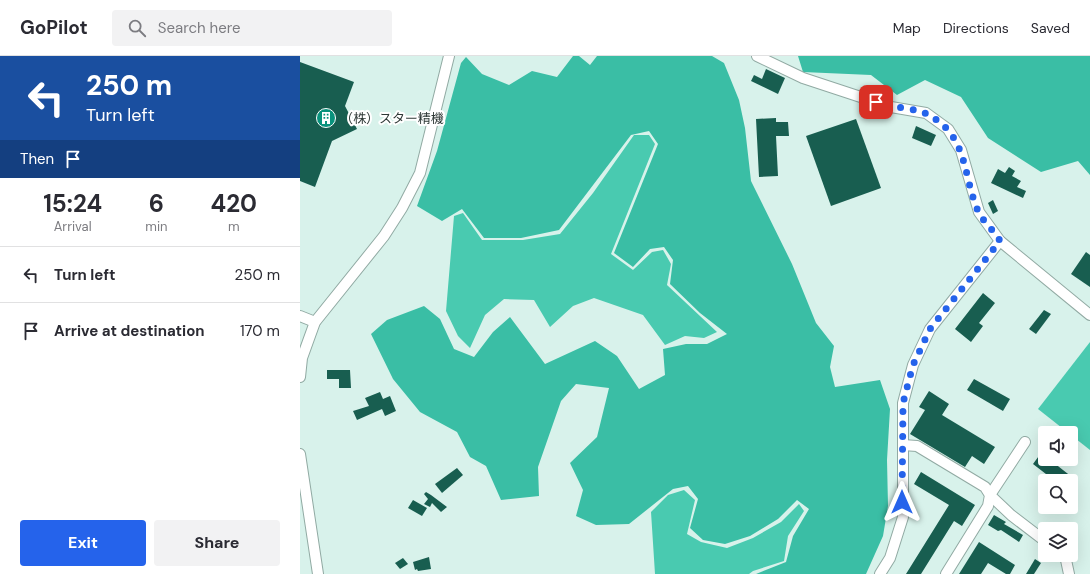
<!DOCTYPE html>
<html lang="en">
<head>
<meta charset="utf-8">
<style>
  body { margin:0; font-family:"DM Sans","Noto Sans JP",sans-serif; background:#f2f2f3; color:#2b2b33; height:100vh; display:flex; flex-direction:column; font-size:15px; white-space:nowrap }
  * { box-sizing:border-box; margin:0 }
  p { font-size:13px; color:#7c7c81 }
  .icon { flex:none; width:22px; height:22px; fill:none; stroke:currentColor; stroke-width:2; stroke-linecap:round; stroke-linejoin:round }
  .map { position:relative; flex:1; overflow:hidden }
  .panel { display:flex; flex-direction:column; background:#fff; width:300px }
  .panel>* { flex:none }
  .hud { background:#1a4fa0; color:#fff; overflow:hidden }
  .tools { position:absolute; left:738px; top:370px; display:grid; gap:8px }
  .tools a { display:grid; place-items:center; width:40px; height:40px; border-radius:4px; background:#fff; box-shadow:0 4px 16px #0002; font-size:20px }
  .pin { position:absolute; display:grid; place-items:center; width:34px; height:34px; color:#fff; margin:-17px; border-radius:8px; box-shadow:0 2px 6px #0006 }
  .me { position:absolute; width:44px; margin:-22px; rotate:0deg; stroke-linejoin:round; filter:drop-shadow(0 0 3px #0008) }
  .turn { display:flex; align-items:center; gap:14px; height:84px; padding:0 20px; font-size:18px }
  .turn .icon { width:52px; height:52px; stroke-width:2.5 }
  .turn b { display:block; font-size:28px; line-height:34px }
  .then { display:flex; align-items:center; height:38px; padding:0 20px; background:#0003; gap:8px; font-size:15px }
  .eta { display:flex; justify-content:space-evenly; align-items:center; height:68px; text-align:center }
  .eta b { font-size:24px; font-weight:700; line-height:28px }
  .cta { display:flex; gap:8px; margin-top:auto; padding:8px 20px }
  .cta a { flex:1; height:46px; border-radius:4px; background:#2563eb; color:#fff; font-size:16px; font-weight:700; line-height:46px; text-align:center }
  .cta a+a { background:#f2f2f3; color:#2b2b33 }
  ul { padding:0; list-style:none }
  li { display:flex; align-items:center; gap:12px; height:56px; padding:0 20px; border-top:1px solid #e1e1e2 }
  li div { flex:1 }
  li b { display:block; font-size:15px }
  li em { font-style:normal }
  header { display:flex; align-items:center; gap:24px; box-sizing:border-box; height:56px; padding:0 20px; background:#fff; border-bottom:1px solid #e1e1e2 }
  header strong { font-size:19px }
  nav { display:flex; gap:22px; margin-inline-start:auto; font-size:14px }
  .search { width:280px; height:36px; background:#f2f2f3; display:flex; align-items:center; gap:10px; box-sizing:border-box; padding:0 14px; border-radius:4px; color:#7c7c81; font-size:15px }
  main { display:flex; flex:1; min-height:0 }
  .map>svg:first-child { display:block }
  .forest { fill:#3abea5 }
  .water { fill:#49cab0 }
  .building { fill:#185e50 }
  .lines { fill:none; stroke-linecap:round; stroke-linejoin:round }
  .tertiary-casing { stroke:#91aaa3; stroke-width:12 }
  .tertiary { stroke:#fff; stroke-width:10 }
  .route { stroke:#2563eb; stroke-width:7; stroke-dasharray:0 12.6 }
  .labels { text-anchor:middle; dominant-baseline:central; stroke-width:4; stroke-linejoin:round; paint-order:stroke }
  .poi-label { font-size:13px; fill:#2e3836; stroke:#fff; text-anchor:start }
</style>
</head>
<body>
<header>
<strong>GoPilot</strong>
<div class="search"><svg class="icon" aria-label="search" viewBox="0 0 24 24"><circle cx="10" cy="10" r="6"/><path d="M15 15l6 6"/></svg>Search here</div>
<nav><a>Map</a><a>Directions</a><a>Saved</a></nav>
</header>
<main>
<section class="panel">
<div class="hud">
<div class="turn"><svg class="icon" aria-label="left" viewBox="0 0 24 24"><path d="M17 20v-9H6M10 6l-5 5 5 5"/></svg><div><b>250 m</b>Turn left</div></div>
<div class="then">Then<svg class="icon" aria-label="arrive" viewBox="0 0 24 24"><path d="M6 21V4h12l-3 4 3 4H6"/></svg></div>
</div>
<div class="eta">
<div><b>15:24</b><p>Arrival</p></div>
<div><b>6</b><p>min</p></div>
<div><b>420</b><p>m</p></div>
</div>
<ul>
<li><svg class="icon" aria-label="left" viewBox="0 0 24 24"><path d="M17 20v-9H6M10 6l-5 5 5 5"/></svg><div><b>Turn left</b></div><em>250 m</em></li>
<li><svg class="icon" aria-label="arrive" viewBox="0 0 24 24"><path d="M6 21V4h12l-3 4 3 4H6"/></svg><div><b>Arrive at destination</b></div><em>170 m</em></li>
</ul>
<div class="cta"><a>Exit</a><a>Share</a></div>
</section>
<div class="map">
<svg width="790" height="518" viewBox="0 0 790 518">
  <rect width="100%" height="100%" fill="#d8f2eb"/>
  <g class="forest">
    <path d="M 273,0 L 279,0 L 290,9 L 297,0 L 412,0 L 424,7 L 439,44 L 445,72 L 451,125 L 492,208 L 516,267 L 534,290 L 530,311 L 535,331 L 580,324 L 590,353 L 587,404 L 588,450 L 583,480 L 566,518 L 456,518 L 486,506 L 493,480 L 509,453 L 497,444 L 478,463 L 450,480 L 425,488 L 403,484 L 390,472 L 398,443 L 388,430 L 373,433 L 329,468 L 296,469 L 276,460 L 283,434 L 270,407 L 297,381 L 309,332 L 276,328 L 261,345 L 238,411 L 239,440 L 201,444 L 186,410 L 170,401 L 157,376 L 120,356 L 93,323 L 71,278 L 87,264 L 124,250 L 140,263 L 154,293 L 174,301 L 193,276 L 210,261 L 245,308 L 295,285 L 317,300 L 339,333 L 365,319 L 363,293 L 386,288 L 407,288 L 427,278 L 400,257 L 370,228 L 373,204 L 364,191 L 350,193 L 333,211 L 314,197 L 358,88 L 349,75 L 331,79 L 259,174 L 221,182 L 184,182 L 162,153 L 142,165 L 117,150 L 137,95 L 161,7 L 166,1 L 182,18 L 209,29 L 232,15 L 257,21 Z"/>
    <path d="M 498,0 L 790,0 L 790,119 L 778,105 L 741,116 L 688,82 L 661,41 L 625,24 L 597,39 L 571,19 L 503,16 Z"/>
  </g>
  <g class="water">
    <path d="M 334,79 L 349,79 L 355,88 L 311,198 L 333,214 L 352,196 L 363,194 L 371,208 L 367,229 L 417,276 L 404,282 L 385,280 L 365,289 L 343,259 L 294,242 L 273,250 L 250,271 L 234,244 L 204,243 L 185,259 L 170,292 L 158,280 L 146,255 L 154,160 L 163,157 L 182,184 L 223,184 L 260,178 L 293,137 Z"/>
    <path d="M 790,286 L 790,394 L 738,353 Z"/>
    <path d="M 384,434 L 395,444 L 387,478 L 401,486 L 427,492 L 453,482 L 481,466 L 499,448 L 504,455 L 488,480 L 484,505 L 453,515 L 449,518 L 355,518 L 351,456 L 368,439 Z"/>
  </g>
  <g class="building">
    <path d="M 0,6 L 54,26 L 45,50 L 57,73 L 32,85 L 15,131 L 0,125 Z"/>
    <path d="M 466,13 L 485,22 L 478,38 L 451,25 L 454,19 L 462,23 Z"/>
    <path d="M 476,62 L 476,66 L 488,66 L 489,80 L 476,80 L 478,120 L 459,121 L 456,63 Z"/>
    <path d="M 556,63 L 581,132 L 531,150 L 506,80 Z"/>
    <path d="M 616,70 L 636,79 L 631,90 L 612,82 Z"/>
    <path d="M 709,111 L 715,115 L 712,120 L 721,125 L 717,131 L 726,135 L 723,142 L 691,127 L 698,113 L 705,117 Z"/>
    <path d="M 693,144 L 698,155 L 693,158 L 688,147 Z"/>
    <path d="M 786,196 L 790,199 L 790,231 L 771,218 Z"/>
    <path d="M 683,237 L 695,247 L 679,267 L 683,270 L 671,286 L 655,273 Z"/>
    <path d="M 744,254 L 751,258 L 736,278 L 729,273 Z"/>
    <path d="M 27,314 L 50,314 L 51,332 L 39,332 L 39,323 L 27,323 Z"/>
    <path d="M 674,323 L 710,343 L 703,355 L 667,334 Z"/>
    <path d="M 629,335 L 649,348 L 642,359 L 695,391 L 684,408 L 672,400 L 665,411 L 610,378 L 625,354 L 619,351 Z"/>
    <path d="M 80,336 L 83,343 L 90,340 L 96,355 L 85,360 L 82,353 L 57,364 L 53,355 L 69,350 L 65,342 Z"/>
    <path d="M 741,397 L 745,400 L 745,403 L 749,403 L 777,425 L 755,425 L 733,408 Z"/>
    <path d="M 157,412 L 163,419 L 142,437 L 135,428 Z"/>
    <path d="M 621,416 L 675,449 L 662,470 L 654,465 L 621,518 L 606,518 L 649,449 L 614,428 Z"/>
    <path d="M 126,436 L 131,439 L 147,451 L 141,456 L 132,447 L 130,451 L 124,448 L 128,443 L 124,438 Z"/>
    <path d="M 113,444 L 127,452 L 122,460 L 108,452 Z"/>
    <path d="M 694,459 L 706,466 L 704,468 L 723,479 L 719,486 L 701,474 L 698,475 L 688,469 Z"/>
    <path d="M 679,486 L 715,509 L 710,518 L 706,518 L 688,507 L 681,518 L 659,518 Z"/>
    <path d="M 129,501 L 131,513 L 118,515 L 117,513 L 115,514 L 113,506 Z"/>
    <path d="M 103,502 L 108,508 L 100,513 L 95,507 Z"/>
    <path d="M 735,503 L 741,507 L 734,518 L 726,518 Z"/>
  </g>
  <g class="lines">
    <defs>
      <g id="tertiary">
        <path d="M 457,0 L 503,22 L 591,51 L 626,57 L 648,73 L 661,94 L 679,156 L 700,185 L 790,259"/>
        <path d="M 0,260 L 15,266"/>
        <path d="M 0,321 L 2,302 L 15,266 L 84,180 L 102,152 L 120,117 L 149,0"/>
        <path d="M 725,386 L 690,439 L 711,459 L 745,485"/>
        <path d="M 603,389 L 617,390 L 685,431 L 690,439 L 688,450 L 646,518"/>
        <path d="M 0,398 L 18,518"/>
        <path d="M 762,499 L 766,504 L 769,518"/>
        <path d="M 580,518 L 590,502 L 603,461 L 603,347 L 613,309 L 630,273 L 700,185"/>
      </g>
    </defs>
    <use href="#tertiary" class="tertiary-casing"/>
    <use href="#tertiary" class="tertiary"/>
  </g>
  <g class="lines">
    <path class="route" d="M 576,46 C 590,51 618,53 627,58 C 669,80 662,118 678,155 C 683,166 694,174 700,185 L 630,273 L 613,309 L 603,347 L 602,446"/>
  </g>
  <defs>
    <symbol id="building-disc" viewBox="-11 -11 22 22"><circle r="9.5" fill="#09927c" stroke="#fff"/><path d="M-4-6H4V6H1V3H-1V6H-4ZM-2.5-4.3h1.7v1.8h-1.7ZM.8-4.3h1.7v1.8H.8ZM-2.5-1h1.7V.8h-1.7ZM.8-1h1.7V.8H.8Z" fill="#fff"/></symbol>
  </defs>
  <g fill-rule="evenodd">
    <use href="#building-disc" x="15" y="51" width="22" height="22"/>
  </g>
  <g class="labels">
    <g class="poi-label">
      <text x="40" y="62">（株）スター精機</text>
    </g>
  </g>
</svg>
<div class="tools">
<a><svg class="icon" aria-label="sound" viewBox="0 0 24 24"><path d="M4 9h4l5-4v14l-5-4H4zM17 9q2 3 0 6"/></svg></a>
<a><svg class="icon" aria-label="search" viewBox="0 0 24 24"><circle cx="10" cy="10" r="6"/><path d="M15 15l6 6"/></svg></a>
<a><svg class="icon" aria-label="layers" viewBox="0 0 24 24"><path d="M12 4l9 5-9 5-9-5zM3 14l9 5 9-5"/></svg></a>
</div>
<div class="pin" style="left:576px;top:46px;background:#d93025"><svg class="icon" aria-label="arrive" viewBox="0 0 24 24"><path d="M6 21V4h12l-3 4 3 4H6"/></svg></div>
<svg class="me" style="left:602px;top:446px" viewBox="-20 -20 40 40"><path d="M0-17L14 15 0 8-14 15z" fill="#2563eb" stroke="#fff" stroke-width="4"/></svg>
</div>
</main>
</body>
</html>
